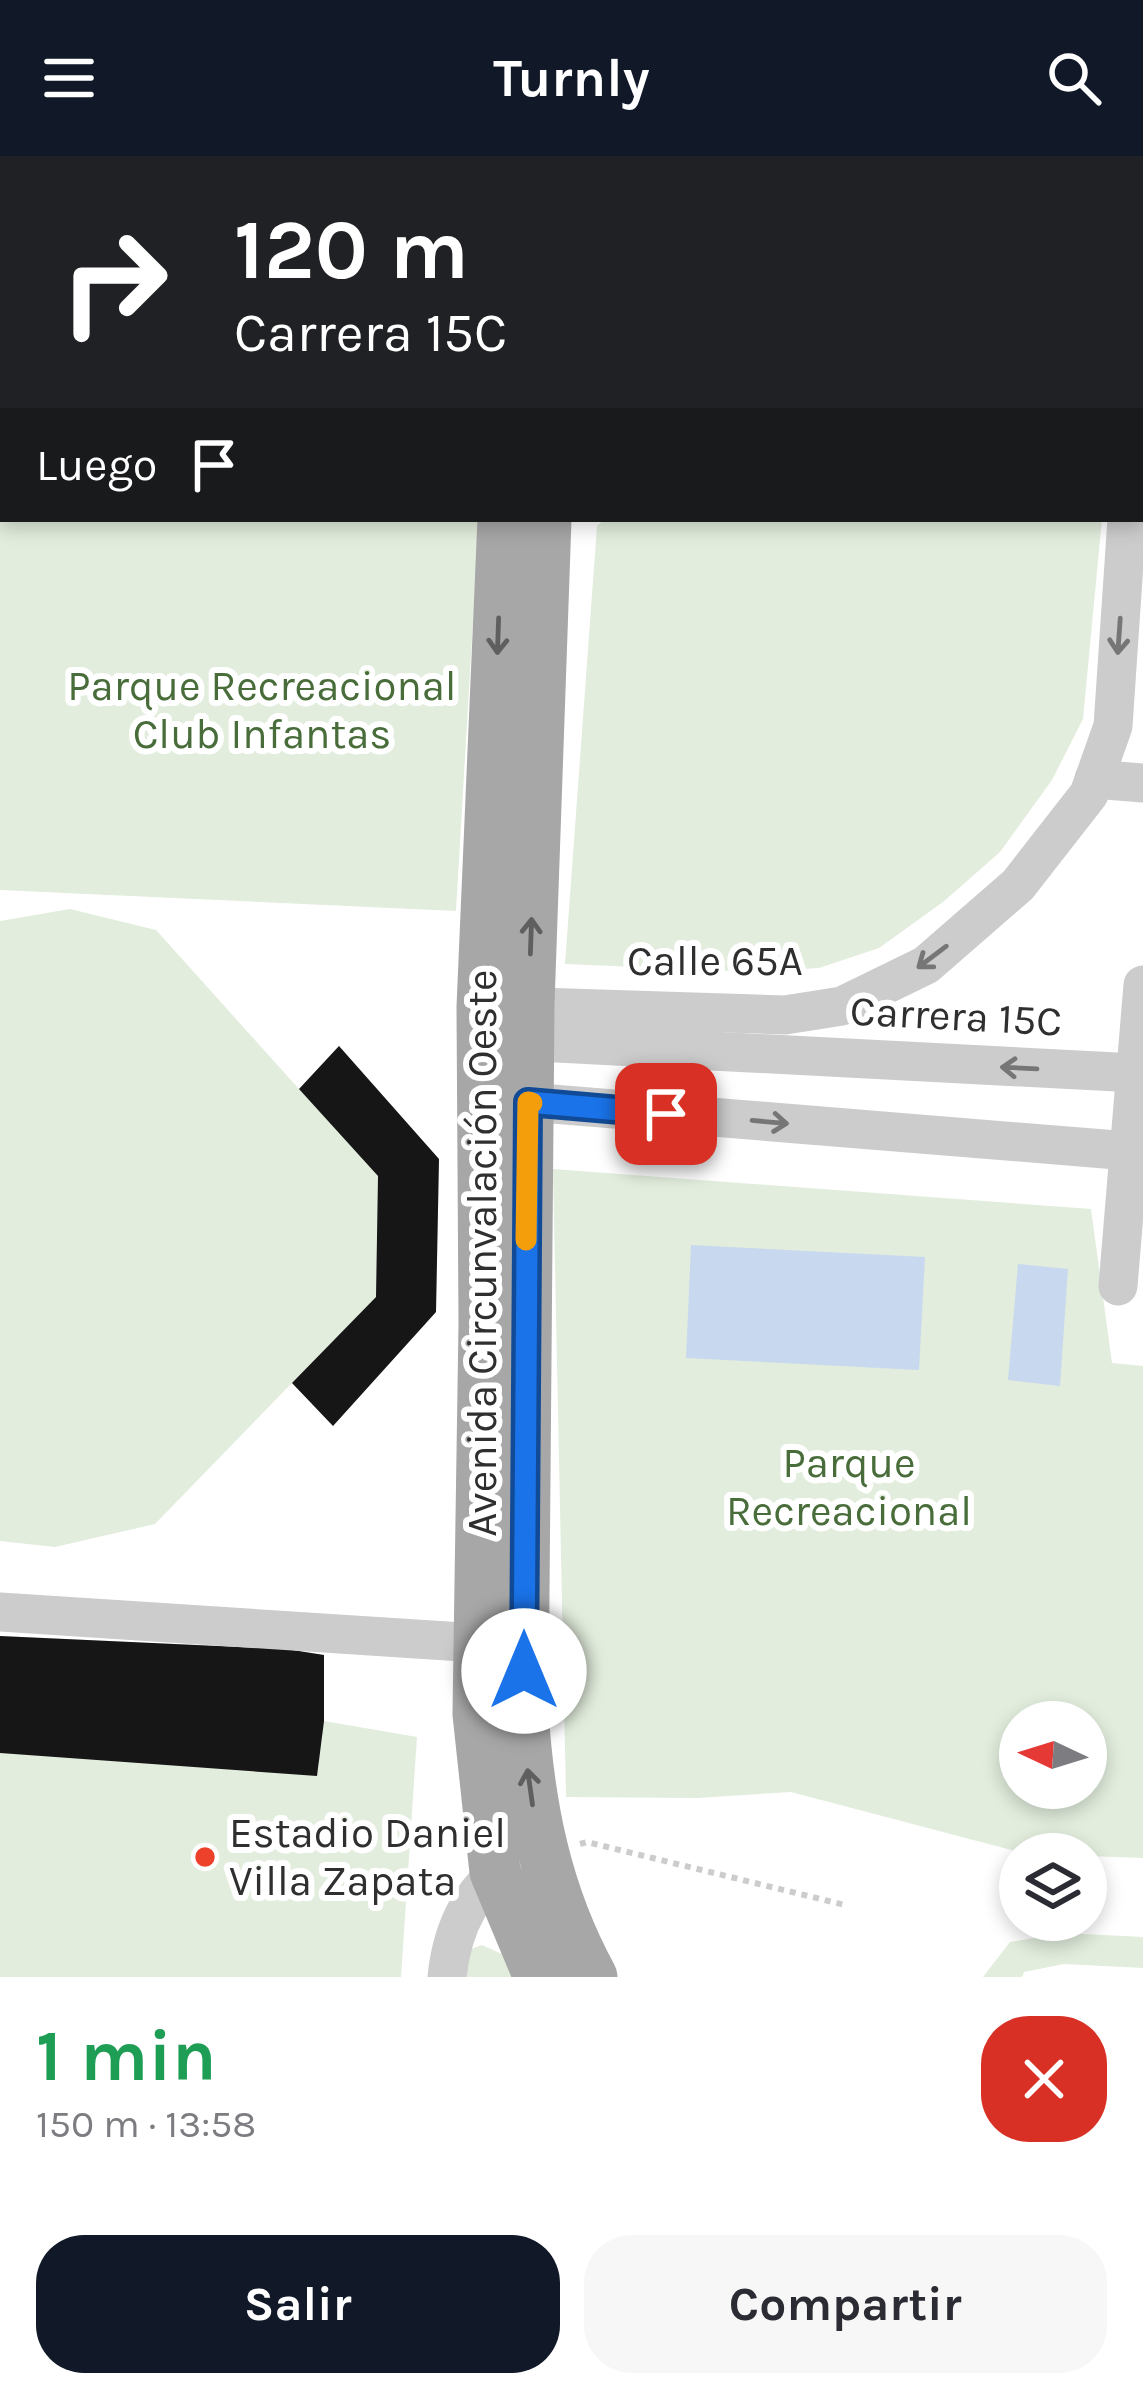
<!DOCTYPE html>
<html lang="es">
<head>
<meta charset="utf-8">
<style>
  body { margin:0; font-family:Karla,sans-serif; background:#f7f7f7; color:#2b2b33; height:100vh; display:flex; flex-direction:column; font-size:45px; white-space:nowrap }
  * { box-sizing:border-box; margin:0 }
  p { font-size:39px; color:#7c7c81 }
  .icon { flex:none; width:66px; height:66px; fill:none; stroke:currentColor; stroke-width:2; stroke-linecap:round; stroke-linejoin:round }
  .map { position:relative; height:1821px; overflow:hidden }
  .sheet { display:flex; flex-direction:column; background:#fff; flex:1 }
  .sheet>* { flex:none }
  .top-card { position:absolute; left:0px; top:0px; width:1143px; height:366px; box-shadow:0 6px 18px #0003; background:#202124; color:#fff; overflow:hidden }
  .needle { width:78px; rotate:274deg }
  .buttons { position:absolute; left:999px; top:1545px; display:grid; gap:24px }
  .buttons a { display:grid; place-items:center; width:108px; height:108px; border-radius:50%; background:#fff; box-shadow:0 6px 18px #0003; font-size:60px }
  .pin { position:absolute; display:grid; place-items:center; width:102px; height:102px; color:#fff; margin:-51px; border-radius:24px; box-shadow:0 6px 18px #0006 }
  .me { position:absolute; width:132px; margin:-66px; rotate:0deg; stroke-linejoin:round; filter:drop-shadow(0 0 9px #0008) }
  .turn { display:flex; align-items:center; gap:42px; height:252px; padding:0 36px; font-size:54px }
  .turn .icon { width:156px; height:156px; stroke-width:2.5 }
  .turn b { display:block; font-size:84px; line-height:102px }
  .then { display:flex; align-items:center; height:114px; padding:0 36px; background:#0003; gap:24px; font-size:45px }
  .round { display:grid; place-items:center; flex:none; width:126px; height:126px; border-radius:48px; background:#f7f7f7 }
  .head { display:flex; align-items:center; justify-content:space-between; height:204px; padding:0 36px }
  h1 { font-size:72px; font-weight:700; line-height:90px; color:#1e9e55 }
  .primary-button { display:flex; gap:24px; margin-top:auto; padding:24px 36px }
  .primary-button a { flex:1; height:138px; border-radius:48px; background:#111827; color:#fff; font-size:48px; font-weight:700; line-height:138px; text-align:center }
  .primary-button a+a { background:#f7f7f7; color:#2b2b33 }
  header { display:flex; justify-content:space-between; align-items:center; height:156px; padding:0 36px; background:#111827; color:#fff; font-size:54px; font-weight:700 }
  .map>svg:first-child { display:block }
  .green { fill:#e2eddd; fill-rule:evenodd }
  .water { fill:#c8d8ee }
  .building { fill:#161616 }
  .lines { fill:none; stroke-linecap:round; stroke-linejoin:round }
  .path { stroke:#ccc; stroke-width:6; stroke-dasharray:6 6; stroke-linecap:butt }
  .minor { stroke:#ccc; stroke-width:39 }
  .major { stroke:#a7a7a7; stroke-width:51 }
  .oneway { stroke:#5f5f5f }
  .oneway2 { stroke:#767676 }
  .route-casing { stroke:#114b97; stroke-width:30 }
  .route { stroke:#1a73e8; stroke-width:21 }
  .slow { stroke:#f59e0b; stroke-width:21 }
  .poi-dot { fill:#ed412b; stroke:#fff; stroke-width:4.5 }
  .labels { text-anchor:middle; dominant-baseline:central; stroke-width:12; stroke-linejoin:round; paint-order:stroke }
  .park-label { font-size:42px; fill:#496d3a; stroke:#fff }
  .street-label { font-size:42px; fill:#2f2f2f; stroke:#fff }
  .poi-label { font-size:42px; fill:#2f2f2f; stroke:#fff; text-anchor:start }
</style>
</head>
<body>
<header><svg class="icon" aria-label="menu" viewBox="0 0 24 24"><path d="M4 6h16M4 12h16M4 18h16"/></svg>Turnly<svg class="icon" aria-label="search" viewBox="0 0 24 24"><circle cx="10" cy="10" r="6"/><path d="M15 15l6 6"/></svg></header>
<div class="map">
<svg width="1143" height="1821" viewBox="0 0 1143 1821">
  <rect width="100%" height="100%" fill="#fff"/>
  <g class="green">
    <path d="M 0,0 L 500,0 L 3,3 L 3,363 L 479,363 L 456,755 L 0,734 Z"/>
    <path d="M 605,363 L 1102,363 L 1083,563 L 1052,624 L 1000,696 L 943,746 L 879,792 L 819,812 L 758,816 L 565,808 L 597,370 Z"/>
    <path d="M 70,753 L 156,774 L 299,933 L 339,890 L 439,1003 L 436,1156 L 333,1270 L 292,1227 L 155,1368 L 55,1391 L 0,1385 L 0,765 Z"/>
    <path d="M 553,1013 L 1091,1053 L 1112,1207 L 1143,1210 L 1143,1702 L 1027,1698 L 791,1636 L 697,1642 L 566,1641 ZM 1020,1566 L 1086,1566 L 1086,1632 L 1020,1632 Z"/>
    <path d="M 0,1480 L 286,1493 L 324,1499 L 324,1565 L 417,1581 L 401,1821 L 0,1821 Z"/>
    <path d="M 1064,1777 L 1143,1781 L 1143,1812 L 1064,1808 L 1024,1816 L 1022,1821 L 983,1821 L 1010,1786 Z"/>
    <path d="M 482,1789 L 504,1799 L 513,1821 L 458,1821 L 468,1794 Z"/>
  </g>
  <g class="water">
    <path d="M 691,1089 L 925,1101 L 919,1214 L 686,1202 Z"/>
    <path d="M 1018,1108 L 1068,1113 L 1060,1230 L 1008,1224 Z"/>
  </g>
  <g class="building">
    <path d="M 339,890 L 439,1003 L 436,1156 L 333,1270 L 292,1227 L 376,1141 L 378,1020 L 299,933 Z"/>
    <path d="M 0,1480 L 286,1493 L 324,1499 L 324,1565 L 317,1620 L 0,1597 Z"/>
  </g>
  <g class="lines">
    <path class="path" d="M 580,1688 L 587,1686 L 845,1749"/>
    <g class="minor">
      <path d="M 719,3 L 719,0"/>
      <path d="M 1140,324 L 1143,324"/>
      <path d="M 1094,623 L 1143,627"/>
      <path d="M 505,850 L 785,859 L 842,850 L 926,809 L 1018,729 L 1089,638 L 1113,570 L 1127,363"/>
      <path d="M 500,884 L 1136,917"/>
      <path d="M 528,946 L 1129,995"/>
      <path d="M 1118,1130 L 1143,829"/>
      <path d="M 0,1456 L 478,1487"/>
      <path d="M 447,1821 C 452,1772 473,1725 519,1705"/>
    </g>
    <g class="major">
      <path d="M 528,3 L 528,0"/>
      <path d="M 569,3 L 569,0"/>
      <path d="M 503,363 L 482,851 L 484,1167 L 478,1558 L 495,1716 L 539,1821"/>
      <path d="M 546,363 L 529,848 L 523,1555 C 529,1650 546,1737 592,1821"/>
    </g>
  </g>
  <defs><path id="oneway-shaft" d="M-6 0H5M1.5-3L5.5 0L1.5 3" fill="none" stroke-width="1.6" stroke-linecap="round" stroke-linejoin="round" transform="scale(3)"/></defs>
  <g class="oneway">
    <use href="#oneway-shaft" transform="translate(498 480) rotate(92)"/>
    <use href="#oneway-shaft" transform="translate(531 780) rotate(-88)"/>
    <use href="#oneway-shaft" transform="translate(530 1631) rotate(-98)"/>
  </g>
  <g class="oneway2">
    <use href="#oneway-shaft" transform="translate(1119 480) rotate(94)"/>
    <use href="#oneway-shaft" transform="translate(932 801) rotate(143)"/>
    <use href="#oneway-shaft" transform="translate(1019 912) rotate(-177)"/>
    <use href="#oneway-shaft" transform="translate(770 966) rotate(5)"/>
  </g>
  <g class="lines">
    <defs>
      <path id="route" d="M 524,1515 L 528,946 L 666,958"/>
    </defs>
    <use href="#route" class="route-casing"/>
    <use href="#route" class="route"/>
    <path class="slow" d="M 526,1084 L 528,946 L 532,947"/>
  </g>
  <circle class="poi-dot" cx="205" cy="1701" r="12"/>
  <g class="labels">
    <g class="park-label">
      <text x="262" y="530">Parque Recreacional<tspan x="262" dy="48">Club Infantas</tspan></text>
      <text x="849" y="1307">Parque<tspan x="849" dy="48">Recreacional</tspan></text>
    </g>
    <g class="street-label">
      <text x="715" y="805">Calle 65A</text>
      <text transform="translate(956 860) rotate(3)">Carrera 15C</text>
      <text transform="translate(482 1097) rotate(-90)">Avenida Circunvalación Oeste</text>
    </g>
    <g class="poi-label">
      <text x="229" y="1677">Estadio Daniel<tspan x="229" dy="48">Villa Zapata</tspan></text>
    </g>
  </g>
</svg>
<div class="buttons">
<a><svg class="needle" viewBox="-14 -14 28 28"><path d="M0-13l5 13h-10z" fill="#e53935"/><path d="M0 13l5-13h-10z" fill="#7c7c81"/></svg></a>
<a><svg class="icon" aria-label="layers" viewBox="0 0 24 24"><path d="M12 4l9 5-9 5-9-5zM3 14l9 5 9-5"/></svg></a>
</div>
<div class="pin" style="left:666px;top:958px;background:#d93025"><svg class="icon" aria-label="arrive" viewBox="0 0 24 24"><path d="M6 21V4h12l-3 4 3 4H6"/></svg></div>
<svg class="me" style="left:524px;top:1515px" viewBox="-20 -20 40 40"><circle r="19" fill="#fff"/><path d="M0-13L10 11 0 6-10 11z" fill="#1a73e8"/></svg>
<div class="top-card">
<div class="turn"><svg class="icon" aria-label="right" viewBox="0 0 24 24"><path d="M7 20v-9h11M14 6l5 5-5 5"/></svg><div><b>120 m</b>Carrera 15C</div></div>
<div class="then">Luego<svg class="icon" aria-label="arrive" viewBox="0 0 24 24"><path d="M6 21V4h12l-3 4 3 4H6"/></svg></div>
</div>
</div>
<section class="sheet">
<div class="head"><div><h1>1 min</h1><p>150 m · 13:58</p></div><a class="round" style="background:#d93025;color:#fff"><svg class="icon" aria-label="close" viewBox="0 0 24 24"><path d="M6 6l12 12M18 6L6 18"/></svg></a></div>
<div class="primary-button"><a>Salir</a><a>Compartir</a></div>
</section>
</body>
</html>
